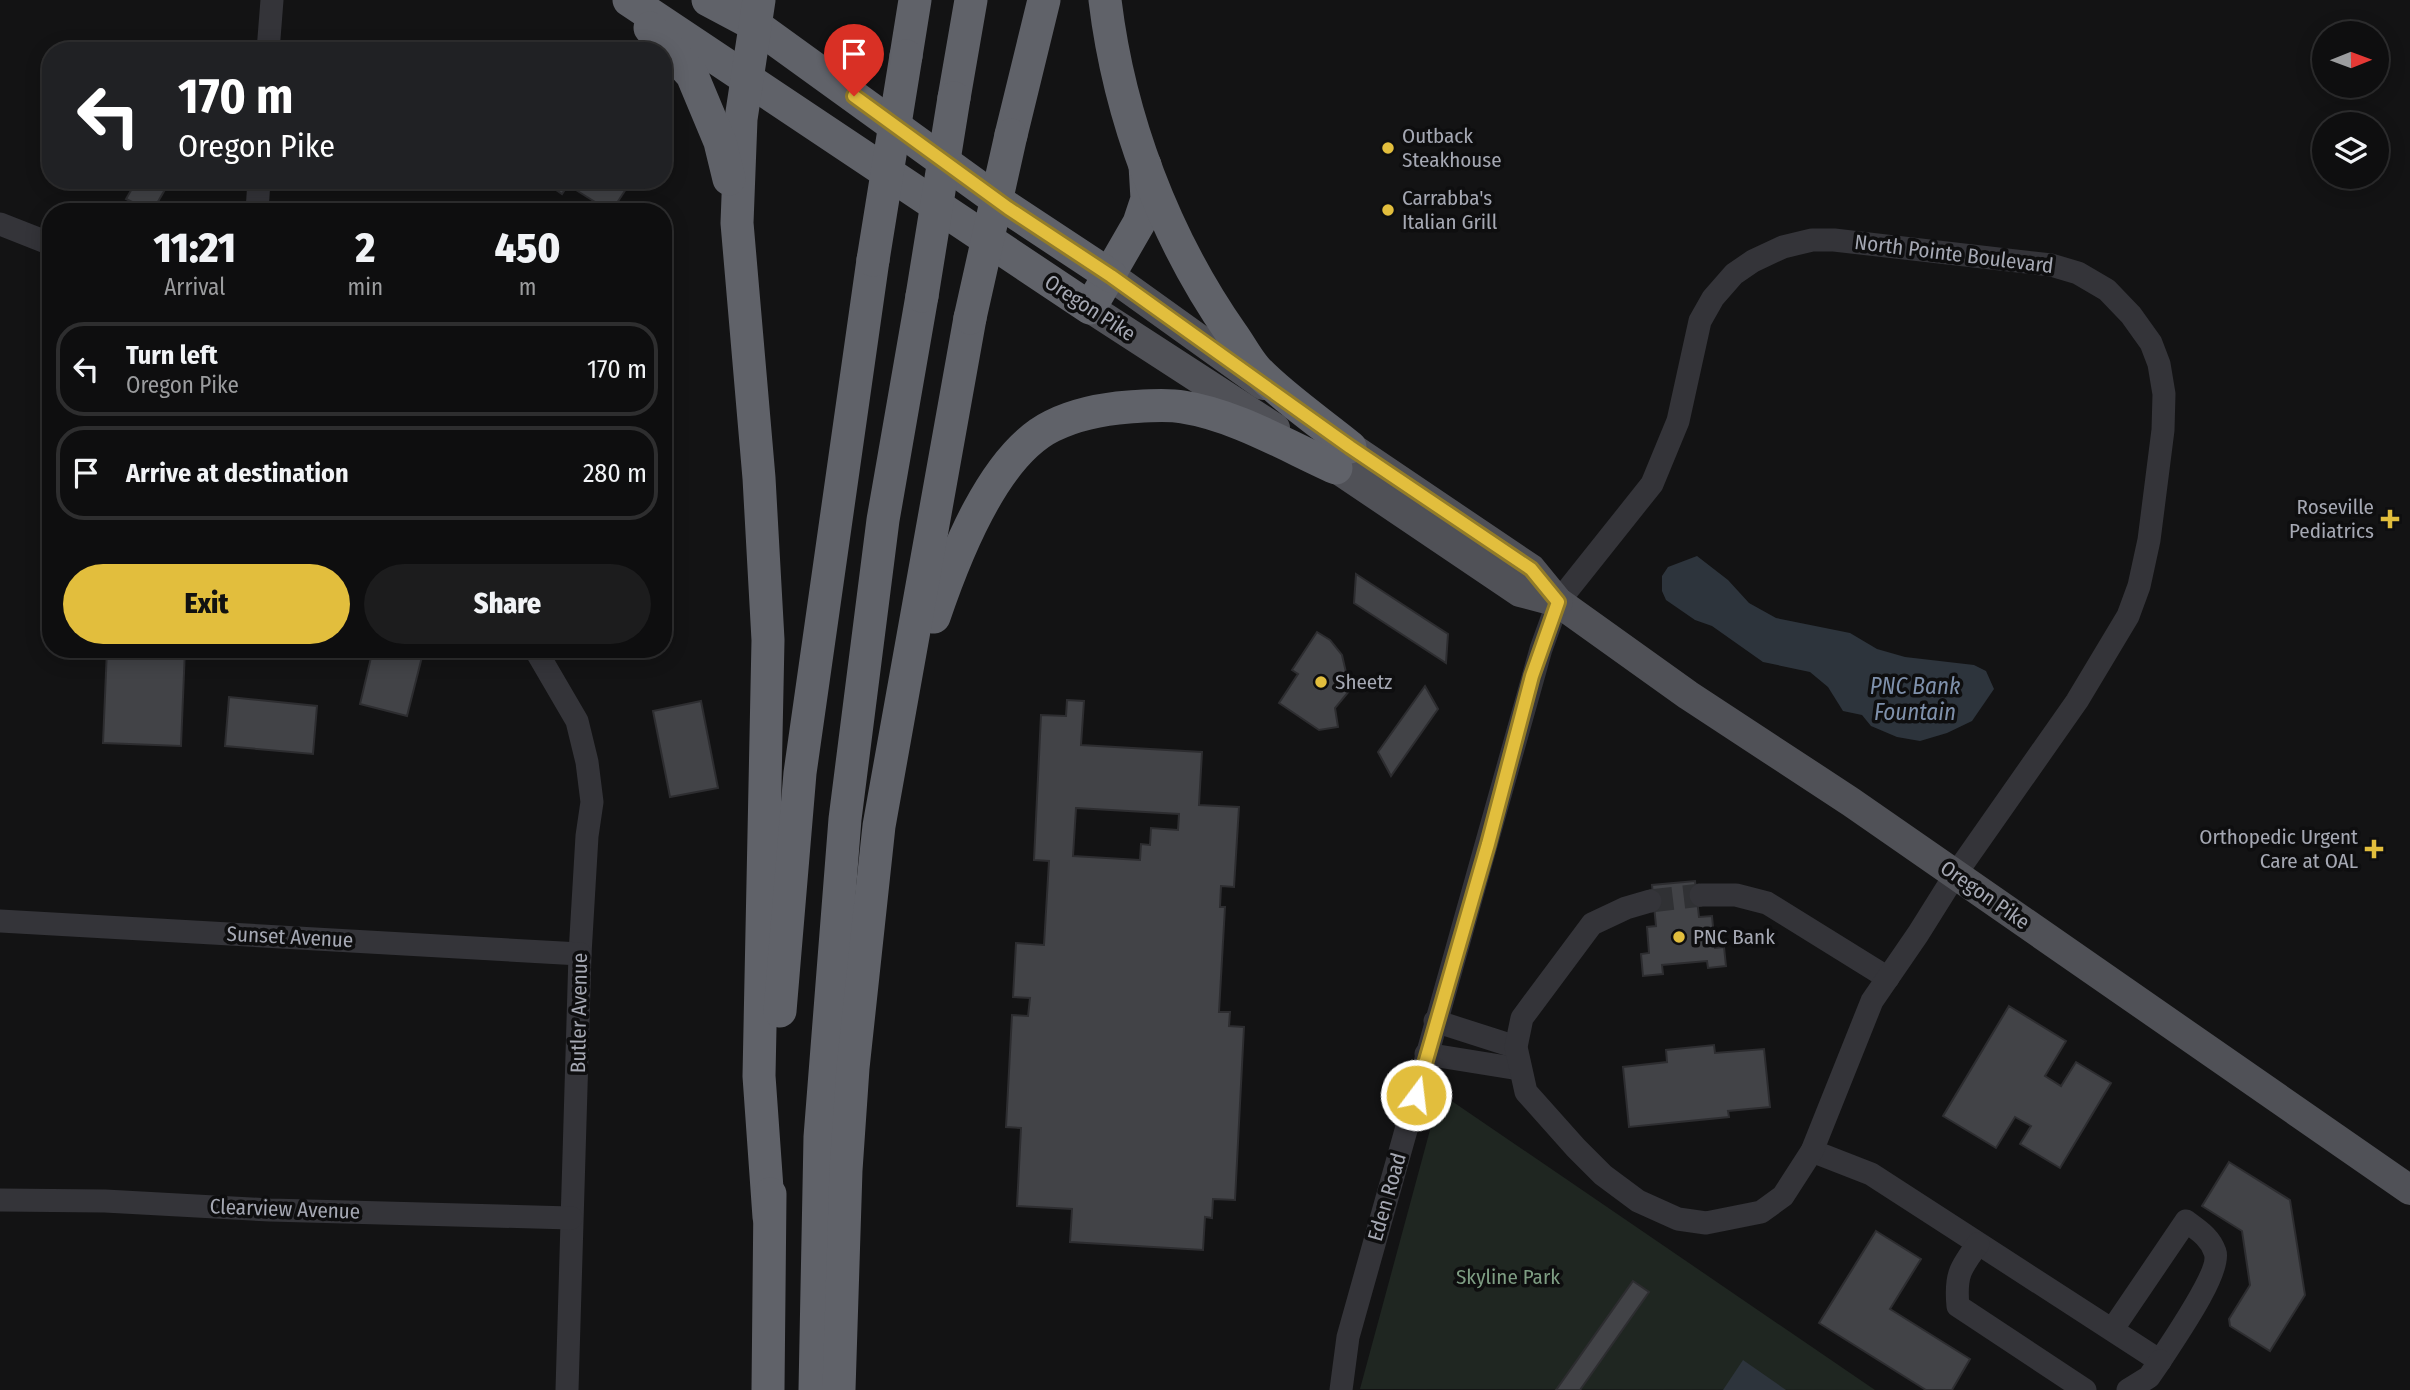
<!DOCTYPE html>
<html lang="en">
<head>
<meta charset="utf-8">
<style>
  body { margin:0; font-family:"Fira Sans Condensed",sans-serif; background:#1c1c1d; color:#f1f3f6; height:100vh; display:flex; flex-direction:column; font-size:26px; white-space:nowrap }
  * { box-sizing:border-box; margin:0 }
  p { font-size:23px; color:#9b9c9e }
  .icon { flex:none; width:38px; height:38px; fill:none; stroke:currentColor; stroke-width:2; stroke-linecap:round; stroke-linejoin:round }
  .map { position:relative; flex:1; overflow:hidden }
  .side { position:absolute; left:42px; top:203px; width:630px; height:455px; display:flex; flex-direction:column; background:#0e0e0f; border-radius:28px; box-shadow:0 4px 18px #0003,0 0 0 2px #2e2e2f }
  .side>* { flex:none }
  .guide { position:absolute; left:42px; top:42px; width:630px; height:147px; border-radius:28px; box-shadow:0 4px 18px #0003,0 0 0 2px #2e2e2f; background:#202124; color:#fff; overflow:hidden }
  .needle { width:46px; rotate:89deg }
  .tools { position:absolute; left:2312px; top:21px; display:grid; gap:14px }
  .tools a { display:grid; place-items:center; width:77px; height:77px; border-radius:50%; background:#0e0e0f; box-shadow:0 4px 18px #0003,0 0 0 2px #2e2e2f; font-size:35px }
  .pin { position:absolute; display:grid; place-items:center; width:60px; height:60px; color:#fff; margin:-72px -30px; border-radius:50% 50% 50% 0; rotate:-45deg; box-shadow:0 0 7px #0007 }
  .pin .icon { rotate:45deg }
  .me { position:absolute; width:77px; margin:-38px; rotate:15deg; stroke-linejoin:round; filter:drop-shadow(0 0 5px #0008) }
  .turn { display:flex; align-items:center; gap:24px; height:147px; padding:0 21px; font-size:32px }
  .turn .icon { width:91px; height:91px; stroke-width:2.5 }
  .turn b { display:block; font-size:49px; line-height:60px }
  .eta { display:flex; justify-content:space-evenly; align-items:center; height:119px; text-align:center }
  .eta b { font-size:42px; font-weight:800; line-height:49px }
  .cta { display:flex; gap:14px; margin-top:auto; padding:14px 21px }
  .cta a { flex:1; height:80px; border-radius:42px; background:#e2be3d; color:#111; font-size:28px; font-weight:800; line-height:80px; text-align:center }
  .cta a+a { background:#1c1c1d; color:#f1f3f6 }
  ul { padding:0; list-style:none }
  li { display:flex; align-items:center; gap:21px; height:94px; margin:0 14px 10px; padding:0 7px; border:4px solid #2e2e2f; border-radius:28px }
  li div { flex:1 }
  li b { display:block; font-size:26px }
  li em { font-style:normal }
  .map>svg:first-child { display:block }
  .green { fill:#1f2621 }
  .water { fill:#2d343c }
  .building { fill:#424347; stroke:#2d2d30; stroke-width:2; fill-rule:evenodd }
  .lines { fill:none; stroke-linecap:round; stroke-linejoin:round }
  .minor-tunnel { stroke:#303134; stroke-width:23; stroke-dasharray:23 11; stroke-linecap:butt }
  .minor { stroke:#343439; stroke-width:23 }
  .major { stroke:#505157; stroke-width:30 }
  .highway { stroke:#606269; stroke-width:33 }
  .highway-bridge { stroke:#606269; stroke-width:33 }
  .route-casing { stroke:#937c28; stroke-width:18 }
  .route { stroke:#e2be3d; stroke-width:12 }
  .poi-dot { fill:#e2be3d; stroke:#0e0e0f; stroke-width:2.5 }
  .labels { text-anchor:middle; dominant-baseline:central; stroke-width:7; stroke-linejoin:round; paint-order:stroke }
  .poi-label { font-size:21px; fill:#a5a8b3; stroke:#0e0e0f; text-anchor:start }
  .street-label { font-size:21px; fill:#a5a8b3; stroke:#0e0e0f }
  .park-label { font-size:21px; fill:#7e9d83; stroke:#0e0e0f }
  .water-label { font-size:23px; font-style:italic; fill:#7f91ac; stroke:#0e0e0f }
</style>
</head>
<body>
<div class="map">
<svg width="2410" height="1390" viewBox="0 0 2410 1390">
  <rect width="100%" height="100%" fill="#131314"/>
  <path class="green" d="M 1440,1093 L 1875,1390 L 1360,1389 Z"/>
  <g class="water">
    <path d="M 1697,556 L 1728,580 L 1749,603 L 1776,618 L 1850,633 L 1877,649 L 1905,657 L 1974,665 L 1986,671 L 1994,689 L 1972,721 L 1947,733 L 1920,741 L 1897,737 L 1871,726 L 1862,715 L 1843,711 L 1828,687 L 1810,672 L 1763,662 L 1712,626 L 1695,620 L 1666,600 L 1662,591 L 1662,576 L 1668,567 Z"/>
    <path d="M 1743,1360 L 1786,1390 L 1723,1390 Z"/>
  </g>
  <g class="building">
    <path d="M 137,180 L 191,180 L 185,190 L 170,181 L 152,212 L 126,199 Z"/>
    <path d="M 542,180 L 632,180 L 611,212 L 568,185 L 562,194 Z"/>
    <path d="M 1356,574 L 1448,634 L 1446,663 L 1354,603 Z"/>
    <path d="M 1317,632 L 1330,640 L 1342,655 L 1350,690 L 1335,708 L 1338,727 L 1319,730 L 1279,703 L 1298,674 L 1292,670 Z"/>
    <path d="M 107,649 L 185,649 L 181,746 L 103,743 Z"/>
    <path d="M 373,649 L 424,649 L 407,716 L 360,704 Z"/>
    <path d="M 1425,686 L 1438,709 L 1391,776 L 1378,752 Z"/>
    <path d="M 229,697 L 317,706 L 313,754 L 225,746 Z"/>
    <path d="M 1067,700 L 1084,701 L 1081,745 L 1202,752 L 1199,805 L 1239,807 L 1234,887 L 1221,886 L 1220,907 L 1225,907 L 1219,1012 L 1230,1012 L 1229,1026 L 1244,1027 L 1235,1200 L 1213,1199 L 1212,1218 L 1205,1217 L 1203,1250 L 1070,1242 L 1072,1209 L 1017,1206 L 1021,1128 L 1006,1127 L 1012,1015 L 1028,1016 L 1030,998 L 1013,997 L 1016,943 L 1044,945 L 1049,861 L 1034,860 L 1041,715 L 1066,716 ZM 1076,808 L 1179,814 L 1178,830 L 1151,828 L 1150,845 L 1141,844 L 1140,860 L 1073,856 Z"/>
    <path d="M 701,701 L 718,788 L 670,797 L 653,711 Z"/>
    <path d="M 1695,881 L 1699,917 L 1712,916 L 1715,948 L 1724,947 L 1726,966 L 1708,968 L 1707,961 L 1662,965 L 1663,974 L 1643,976 L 1641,954 L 1649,953 L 1647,927 L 1656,926 L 1652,885 Z"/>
    <path d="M 2009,1006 L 2066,1041 L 2045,1076 L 2061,1086 L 2076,1062 L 2111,1083 L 2060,1168 L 2020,1144 L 2031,1126 L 2015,1117 L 1996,1148 L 1943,1116 Z"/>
    <path d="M 1714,1045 L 1715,1053 L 1764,1049 L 1770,1107 L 1728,1111 L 1729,1117 L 1629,1127 L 1623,1067 L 1667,1062 L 1666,1050 Z"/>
    <path d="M 2229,1162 L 2290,1200 L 2305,1295 L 2270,1351 L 2230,1326 L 2229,1319 L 2250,1285 L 2242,1231 L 2202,1206 Z"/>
    <path d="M 1876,1231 L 1921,1259 L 1890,1309 L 1970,1359 L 1952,1390 L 1926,1390 L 1819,1323 Z"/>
    <path d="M 1633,1281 L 1649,1292 L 1580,1390 L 1556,1390 Z"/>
  </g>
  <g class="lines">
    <path class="minor-tunnel" d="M 1650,901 L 1701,895"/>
    <g class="minor">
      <path d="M 268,51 L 272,0"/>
      <path d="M 257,212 L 259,180"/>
      <path d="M 0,224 L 51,244"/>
      <path d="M 535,649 L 577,721 L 587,762 L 592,802 L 587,836 L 580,954 L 567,1390"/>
      <path d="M 1701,895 L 1736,895 L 1767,903 L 1888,978"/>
      <path d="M 0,921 L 580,954"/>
      <path d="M 1435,1021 L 1516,1047"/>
      <path d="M 1426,1054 L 1519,1069"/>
      <path d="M 1812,1151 L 1871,1174 L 2160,1361 C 2172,1342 2222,1271 2215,1252 C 2210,1237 2198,1230 2186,1221 L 2112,1330"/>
      <path d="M 0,1200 L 105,1201 L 270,1210 L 571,1218"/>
      <path d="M 1978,1244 C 1960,1268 1955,1276 1958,1306 L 2085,1390"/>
      <path d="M 1341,1390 L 1348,1337 L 1541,649 L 1558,602 L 1652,484 L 1678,421 L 1700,321 L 1713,298 L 1734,274 L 1753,261 L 1783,247 L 1812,240 L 1834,240 L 2051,265 L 2078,273 L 2107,290 L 2131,315 L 2151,343 L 2159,364 L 2164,394 L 2163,430 L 2149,540 L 2139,586 L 2128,616 L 2077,701 L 1955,875 L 1918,934 L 1872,1001 L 1812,1151 L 1783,1196 L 1761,1212 L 1706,1223 L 1678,1219 L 1638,1201 L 1603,1175 L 1576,1148 L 1526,1092 L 1516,1047 L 1522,1018 L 1592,924 L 1626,908 L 1650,901"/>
      <path d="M 2128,1390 L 2149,1377 L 2160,1361"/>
    </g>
    <g class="major">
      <path d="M 1111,276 L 1263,385"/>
      <path d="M 1090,308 L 1275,428"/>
      <path d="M 1331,434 L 1531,569 L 1558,602 L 1688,695 L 1851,802 L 2410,1190"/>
      <path d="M 1317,455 L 1520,592 L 1558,602"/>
    </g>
    <g class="highway">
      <path d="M 629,0 L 1090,308 L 1139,223 L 1147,199 L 1145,165"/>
      <path d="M 708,0 L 755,25 L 1008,208 L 1111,276"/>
      <path d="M 759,0 L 741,119 L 737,223 L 759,478 L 768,640 L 759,1076 L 769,1217"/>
      <path d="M 1105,0 C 1119,117 1164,237 1232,334 C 1240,345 1247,359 1256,369 C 1280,395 1322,424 1350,447"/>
      <path d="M 650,28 L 692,75 L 720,142 L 729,179"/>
      <path d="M 906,56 L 915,0"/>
      <path d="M 954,98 L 971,0"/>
      <path d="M 1011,135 L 1044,0"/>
      <path d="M 934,617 C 954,558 993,455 1052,426 C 1076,414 1102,409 1129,407 C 1146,406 1166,404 1183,407 C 1235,415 1287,446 1336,468"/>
      <path d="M 780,1011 L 800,773 L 873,260"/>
      <path d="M 768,1390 L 770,1194"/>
      <path d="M 815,1390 L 820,1137 L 845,819 L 883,520 L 922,296"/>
      <path d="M 839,1390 L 846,1170 L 853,1068 L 879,826 L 970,318"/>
    </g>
    <g class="highway-bridge">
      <path d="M 873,260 L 906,56"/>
      <path d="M 922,296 L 954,98"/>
      <path d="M 970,318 L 1011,135"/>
    </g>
  </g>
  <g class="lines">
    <defs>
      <path id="route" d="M 854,96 L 1008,208 L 1111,276 L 1350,447 L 1531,569 L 1558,602 L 1532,676 L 1488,844 L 1416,1095"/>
    </defs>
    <use href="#route" class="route-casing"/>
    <use href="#route" class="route"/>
  </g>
  <g class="poi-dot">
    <circle cx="1388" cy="148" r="7"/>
    <circle cx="1388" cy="210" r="7"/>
    <path d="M2386.5 508.5h7v7h7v7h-7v7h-7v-7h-7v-7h7z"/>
    <circle cx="1321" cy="682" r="7"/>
    <path d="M2370.5 838.5h7v7h7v7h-7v7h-7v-7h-7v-7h7z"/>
    <circle cx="1679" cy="937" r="7"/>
  </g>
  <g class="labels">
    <g class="poi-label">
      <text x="1402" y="136">Outback<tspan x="1402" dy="24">Steakhouse</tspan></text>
      <text x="1402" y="198">Carrabba's<tspan x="1402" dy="24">Italian Grill</tspan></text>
      <text x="2374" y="507" text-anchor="end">Roseville<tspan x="2374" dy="24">Pediatrics</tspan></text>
      <text x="1335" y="682">Sheetz</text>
      <text x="2358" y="837" text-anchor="end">Orthopedic Urgent<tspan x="2358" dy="24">Care at OAL</tspan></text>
      <text x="1693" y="937">PNC Bank</text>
    </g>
    <g class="street-label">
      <text transform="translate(1954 254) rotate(7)">North Pointe Boulevard</text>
      <text transform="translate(1090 308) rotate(33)">Oregon Pike</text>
      <text transform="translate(1985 895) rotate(35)">Oregon Pike</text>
      <text transform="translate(290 937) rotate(3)">Sunset Avenue</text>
      <text transform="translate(579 1013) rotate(-89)">Butler Avenue</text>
      <text transform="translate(1387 1197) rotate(-74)">Eden Road</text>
      <text transform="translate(285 1209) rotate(2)">Clearview Avenue</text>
    </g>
    <g class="park-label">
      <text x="1508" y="1277">Skyline Park</text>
    </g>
    <g class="water-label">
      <text x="1915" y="686">PNC Bank<tspan x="1915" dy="26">Fountain</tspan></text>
    </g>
  </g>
</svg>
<div class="tools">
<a><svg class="needle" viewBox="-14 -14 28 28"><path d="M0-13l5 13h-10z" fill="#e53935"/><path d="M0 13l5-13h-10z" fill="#9b9c9e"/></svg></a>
<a><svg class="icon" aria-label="layers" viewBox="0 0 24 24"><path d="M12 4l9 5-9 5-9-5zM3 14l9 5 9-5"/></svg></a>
</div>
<div class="pin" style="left:854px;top:96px;background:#d93025"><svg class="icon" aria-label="arrive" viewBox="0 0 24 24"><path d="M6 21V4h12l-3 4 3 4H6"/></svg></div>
<svg class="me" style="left:1416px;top:1095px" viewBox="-20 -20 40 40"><circle r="17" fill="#e2be3d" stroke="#fff" stroke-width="3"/><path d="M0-11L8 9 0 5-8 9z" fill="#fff"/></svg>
<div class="guide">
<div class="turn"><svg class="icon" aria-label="left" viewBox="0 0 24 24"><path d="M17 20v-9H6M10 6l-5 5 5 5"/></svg><div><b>170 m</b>Oregon Pike</div></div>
</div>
<section class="side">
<div class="eta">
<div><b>11:21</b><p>Arrival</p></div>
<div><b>2</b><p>min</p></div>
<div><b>450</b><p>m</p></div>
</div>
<ul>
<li><svg class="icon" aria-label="left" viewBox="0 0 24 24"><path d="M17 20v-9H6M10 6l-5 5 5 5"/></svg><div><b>Turn left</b><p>Oregon Pike</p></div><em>170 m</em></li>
<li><svg class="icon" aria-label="arrive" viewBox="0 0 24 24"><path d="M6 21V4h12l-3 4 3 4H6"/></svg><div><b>Arrive at destination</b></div><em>280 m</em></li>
</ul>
<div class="cta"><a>Exit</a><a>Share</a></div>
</section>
</div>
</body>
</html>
